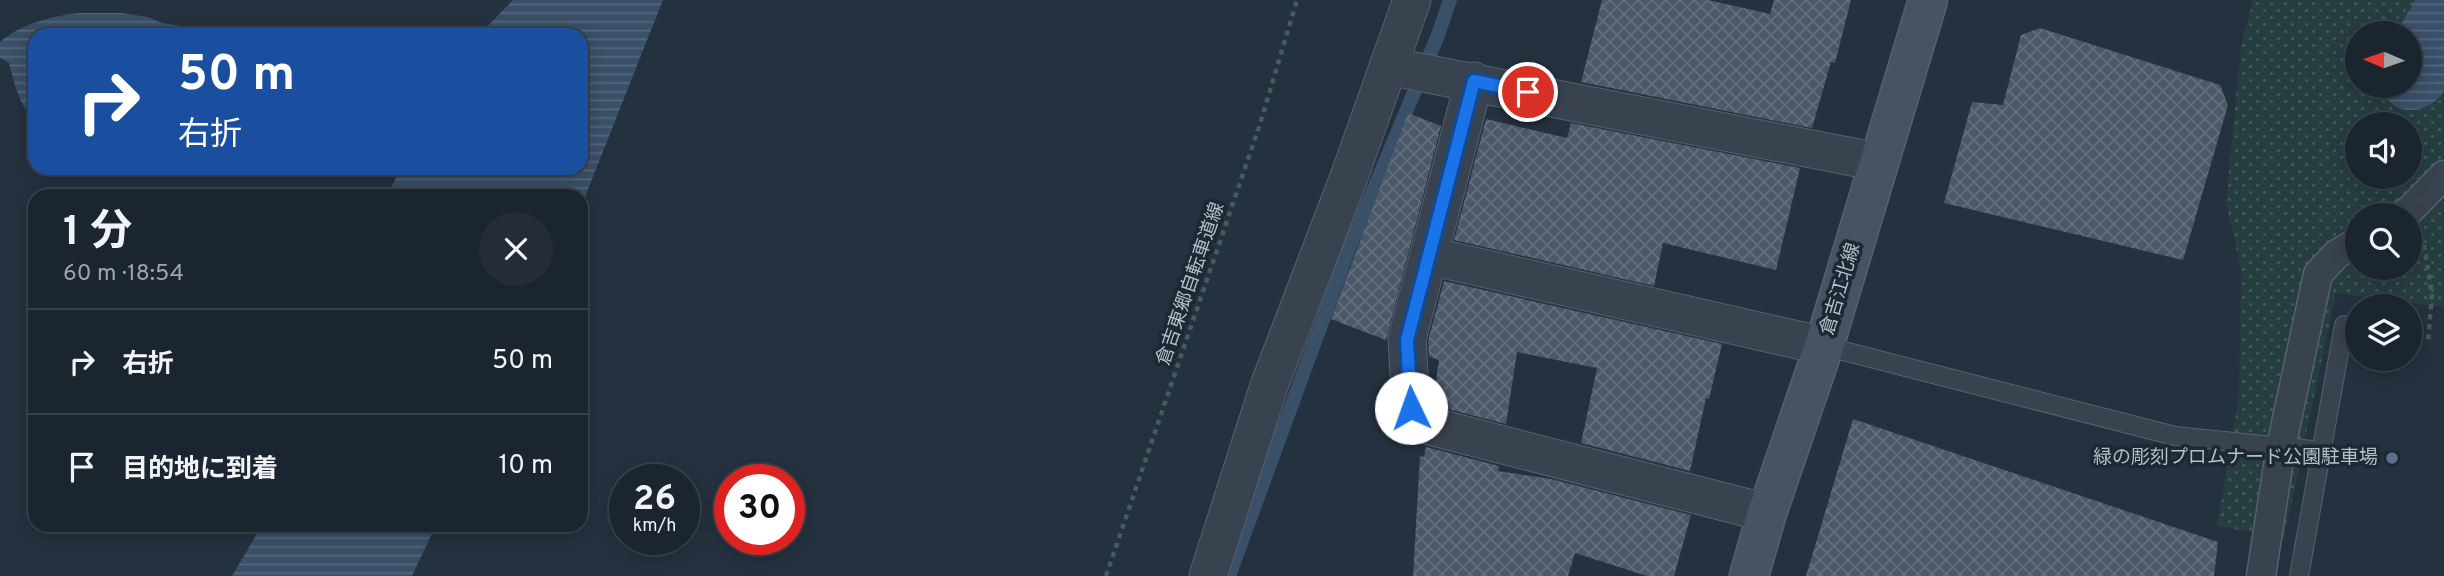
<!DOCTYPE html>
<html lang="ja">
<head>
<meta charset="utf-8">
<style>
  body { margin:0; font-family:Overpass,"Noto Sans JP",sans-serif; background:#242d37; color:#f1f3f6; height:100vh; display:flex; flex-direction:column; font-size:26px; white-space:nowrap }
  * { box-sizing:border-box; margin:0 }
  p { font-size:23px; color:#a0a5aa }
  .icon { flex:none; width:38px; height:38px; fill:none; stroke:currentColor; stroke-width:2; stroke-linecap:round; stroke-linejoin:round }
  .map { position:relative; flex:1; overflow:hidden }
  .sheet { position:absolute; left:28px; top:189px; width:560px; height:343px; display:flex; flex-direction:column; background:#1b252f; border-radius:21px; box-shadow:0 4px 18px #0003,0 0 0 2px #39424b }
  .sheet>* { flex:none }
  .top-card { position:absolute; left:28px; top:28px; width:560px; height:147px; border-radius:21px; box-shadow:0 4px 18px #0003,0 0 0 2px #39424b; background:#1a4fa0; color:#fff; overflow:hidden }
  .needle { width:46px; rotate:272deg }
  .controls { position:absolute; left:2345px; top:21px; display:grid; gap:14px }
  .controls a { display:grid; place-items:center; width:77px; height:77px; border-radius:50%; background:#1b252f; box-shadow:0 4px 18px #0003,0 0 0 2px #39424b; font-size:35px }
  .speed { position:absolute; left:609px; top:464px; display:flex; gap:14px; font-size:35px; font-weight:700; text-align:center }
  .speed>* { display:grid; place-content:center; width:91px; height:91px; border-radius:50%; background:#1b252f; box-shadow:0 4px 18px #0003,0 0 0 2px #39424b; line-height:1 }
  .speed small { font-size:18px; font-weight:400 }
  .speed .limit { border:10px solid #d22; background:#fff; color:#111 }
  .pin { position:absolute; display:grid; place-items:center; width:60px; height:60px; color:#fff; margin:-30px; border:4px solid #fff; border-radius:50%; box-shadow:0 2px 7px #0007 }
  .me { position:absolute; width:77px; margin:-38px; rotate:357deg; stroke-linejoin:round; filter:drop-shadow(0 0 5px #0008) }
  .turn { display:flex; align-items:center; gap:24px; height:147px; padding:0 35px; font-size:32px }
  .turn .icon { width:91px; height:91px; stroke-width:2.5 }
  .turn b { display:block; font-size:49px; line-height:60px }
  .round { display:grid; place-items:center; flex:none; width:74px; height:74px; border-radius:37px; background:#242d37 }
  .headline { display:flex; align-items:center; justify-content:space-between; height:119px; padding:0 35px }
  h1 { font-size:42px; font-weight:700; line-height:52px }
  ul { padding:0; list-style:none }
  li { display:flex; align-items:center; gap:21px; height:105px; padding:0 35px; border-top:2px solid #39424b }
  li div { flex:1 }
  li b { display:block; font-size:26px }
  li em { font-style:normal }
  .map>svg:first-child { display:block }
  .park { fill:url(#park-dots); fill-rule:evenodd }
  .water { fill:url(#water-rules) }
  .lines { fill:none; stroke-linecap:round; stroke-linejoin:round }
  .stream { stroke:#3a4f68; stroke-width:14 }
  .building { fill:url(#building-cross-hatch) }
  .service-casing { stroke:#56616d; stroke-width:20 }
  .pedestrian-casing { stroke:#56616d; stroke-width:31 }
  .minor-casing { stroke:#56616d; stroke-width:39 }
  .secondary-casing { stroke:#56616d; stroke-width:41 }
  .path { stroke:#455b5d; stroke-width:4.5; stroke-dasharray:5 5; stroke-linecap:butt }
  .service { stroke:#39434f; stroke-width:18 }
  .pedestrian { stroke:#39434f; stroke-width:28 }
  .minor { stroke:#39434f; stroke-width:37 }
  .secondary { stroke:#475262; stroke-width:38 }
  .route-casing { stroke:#114b97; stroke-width:18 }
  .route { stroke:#1a73e8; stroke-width:12 }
  .service-dot { fill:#5c6f8a; stroke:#1d2834; stroke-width:2.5 }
  .labels { text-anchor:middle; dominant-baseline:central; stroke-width:7; stroke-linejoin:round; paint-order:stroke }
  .street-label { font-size:19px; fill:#b5beca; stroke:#1d2834 }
  .poi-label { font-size:19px; fill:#b5beca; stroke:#1d2834; text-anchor:end }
</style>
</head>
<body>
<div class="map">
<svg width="2444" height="576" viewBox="0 0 2444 576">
  <defs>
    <pattern id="park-dots" width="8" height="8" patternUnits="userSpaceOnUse" patternTransform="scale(1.75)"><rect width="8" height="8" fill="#263e40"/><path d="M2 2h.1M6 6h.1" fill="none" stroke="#43585a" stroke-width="1.8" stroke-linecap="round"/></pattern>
    <pattern id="water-rules" width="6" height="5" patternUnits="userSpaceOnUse" patternTransform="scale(1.75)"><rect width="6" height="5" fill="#3a4f68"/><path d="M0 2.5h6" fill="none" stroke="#54677c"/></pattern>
    <pattern id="building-cross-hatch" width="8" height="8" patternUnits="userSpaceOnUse" patternTransform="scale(1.75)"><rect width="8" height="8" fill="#4a5868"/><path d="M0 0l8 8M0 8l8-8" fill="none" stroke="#626e7c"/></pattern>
  </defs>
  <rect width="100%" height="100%" fill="#24313f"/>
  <path class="park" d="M 2253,0 L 2444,0 L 2444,307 L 2336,293 L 2284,538 L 2217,526 L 2239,396 L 2241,270 L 2226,202 L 2241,45 ZM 2357,33 L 2410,33 L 2410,86 L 2357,86 ZM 2357,124 L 2410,124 L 2410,177 L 2357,177 ZM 2357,215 L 2410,215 L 2410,268 L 2357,268 Z"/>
  <g class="water">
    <path d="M 513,0 L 663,0 L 581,207 L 581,196 L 387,196 L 401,168 L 581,168 L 581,35 L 479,35 Z"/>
    <path d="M 1445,0 L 1454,0 L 1439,43 L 1432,39 Z"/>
    <path d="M 2415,0 L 2444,0 L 2444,91 C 2433,109 2405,118 2389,101 C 2385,97 2382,91 2380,86 L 2410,86 L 2410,33 L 2396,33 Z"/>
    <path d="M 78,13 L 122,13 L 148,17 L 162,23 L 242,35 L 35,35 L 35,118 C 19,108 14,81 9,63 L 0,58 L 0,42 C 23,23 49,17 78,13 Z"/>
    <path d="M 262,525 L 436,525 L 412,576 L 232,576 Z"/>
  </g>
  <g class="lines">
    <path class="stream" d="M 1229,576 L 1350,246 L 1438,35 L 1450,0"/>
  </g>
  <g class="building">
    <path d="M 1602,0 L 1708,0 L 1770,14 L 1774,0 L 1851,0 L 1835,63 L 1831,62 L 1812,128 L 1581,82 Z"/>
    <path d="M 2040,28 L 2220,85 L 2228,105 L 2183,260 L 1944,203 L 1972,102 L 2003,105 L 2021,35 Z"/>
    <path d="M 1408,113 L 1441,126 L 1386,340 L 1331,319 Z"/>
    <path d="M 1486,119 L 1567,138 L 1571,123 L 1800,168 L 1776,270 L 1663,243 L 1654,286 L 1454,240 Z"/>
    <path d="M 1444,281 L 1722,344 L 1709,399 L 1706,398 L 1690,471 L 1581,443 L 1597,368 L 1517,352 L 1506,424 L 1440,407 L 1433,400 L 1439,360 L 1429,356 L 1428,341 Z"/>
    <path d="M 1853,419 L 2218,542 L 2214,576 L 1806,576 Z"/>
    <path d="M 1426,447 L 1499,466 L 1498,471 L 1551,479 L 1691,515 L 1674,576 L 1647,576 L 1575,553 L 1568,576 L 1413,576 L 1420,456 L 1424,457 Z"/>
  </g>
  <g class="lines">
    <defs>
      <g id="service">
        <path d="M 1824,346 L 2175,436 L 2322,451"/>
        <path d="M 2299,576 L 2344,325"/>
      </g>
      <g id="pedestrian">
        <path d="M 2402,215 L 2410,210 L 2444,175"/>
        <path d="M 2261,576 L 2281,447 L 2318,274 L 2337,254 L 2357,242"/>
      </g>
      <g id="minor">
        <path d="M 1388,66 L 1878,162"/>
        <path d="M 1474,81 L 1407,339 L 1411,408 L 1430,426 L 1767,513"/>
        <path d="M 1430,256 L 1824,346"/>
        <path d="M 1208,576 L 1269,386 L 1349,177 L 1412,0"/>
      </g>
      <path id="secondary" d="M 1749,576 L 1767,513 L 1824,346 L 1928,0"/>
    </defs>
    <use href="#service" class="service-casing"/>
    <use href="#pedestrian" class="pedestrian-casing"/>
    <use href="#minor" class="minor-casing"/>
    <use href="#secondary" class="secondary-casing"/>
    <g class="path">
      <path d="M 2424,245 L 2432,295 L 2428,341"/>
      <path d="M 1106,576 L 1260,124 L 1297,0"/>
    </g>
    <use href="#service" class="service"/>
    <use href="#pedestrian" class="pedestrian"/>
    <use href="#minor" class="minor"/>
    <use href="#secondary" class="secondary"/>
  </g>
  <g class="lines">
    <defs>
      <path id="route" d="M 1411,408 L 1407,340 L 1474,81 L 1528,92"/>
    </defs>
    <use href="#route" class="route-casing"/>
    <use href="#route" class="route"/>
  </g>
  <circle class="service-dot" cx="2392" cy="458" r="7"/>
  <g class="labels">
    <g class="street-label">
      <text transform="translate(1191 284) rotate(-71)">倉吉東郷自転車道線</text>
      <text transform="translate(1841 289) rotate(-73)">倉吉江北線</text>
    </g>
    <g class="poi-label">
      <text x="2378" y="458">緑の彫刻プロムナード公園駐車場</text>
    </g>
  </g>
</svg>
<div class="controls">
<a><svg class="needle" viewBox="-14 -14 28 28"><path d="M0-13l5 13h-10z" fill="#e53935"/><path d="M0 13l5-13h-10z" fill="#a0a5aa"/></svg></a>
<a><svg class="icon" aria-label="sound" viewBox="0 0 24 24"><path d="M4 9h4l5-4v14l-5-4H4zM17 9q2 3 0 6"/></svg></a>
<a><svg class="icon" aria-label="search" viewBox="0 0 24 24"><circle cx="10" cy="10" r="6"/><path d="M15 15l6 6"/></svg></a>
<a><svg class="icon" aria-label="layers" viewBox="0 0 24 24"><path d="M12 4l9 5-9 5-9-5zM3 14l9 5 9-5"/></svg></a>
</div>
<div class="speed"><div>26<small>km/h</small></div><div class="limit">30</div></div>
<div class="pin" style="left:1528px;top:92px;background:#d93025"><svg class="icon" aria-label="arrive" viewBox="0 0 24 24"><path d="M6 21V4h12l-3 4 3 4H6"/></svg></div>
<svg class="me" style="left:1411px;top:408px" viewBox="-20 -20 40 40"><circle r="19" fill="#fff"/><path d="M0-13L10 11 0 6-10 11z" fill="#1a73e8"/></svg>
<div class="top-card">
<div class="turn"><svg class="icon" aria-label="right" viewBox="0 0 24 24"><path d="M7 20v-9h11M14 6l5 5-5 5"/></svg><div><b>50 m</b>右折</div></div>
</div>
<section class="sheet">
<div class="headline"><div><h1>1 分</h1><p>60 m · 18:54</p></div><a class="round"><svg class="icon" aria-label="close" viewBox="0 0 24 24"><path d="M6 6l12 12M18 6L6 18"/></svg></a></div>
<ul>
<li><svg class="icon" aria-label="right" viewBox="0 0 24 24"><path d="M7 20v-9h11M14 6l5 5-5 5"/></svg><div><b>右折</b></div><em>50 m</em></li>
<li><svg class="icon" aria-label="arrive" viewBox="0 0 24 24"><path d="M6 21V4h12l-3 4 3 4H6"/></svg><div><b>目的地に到着</b></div><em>10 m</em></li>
</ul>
</section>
</div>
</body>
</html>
